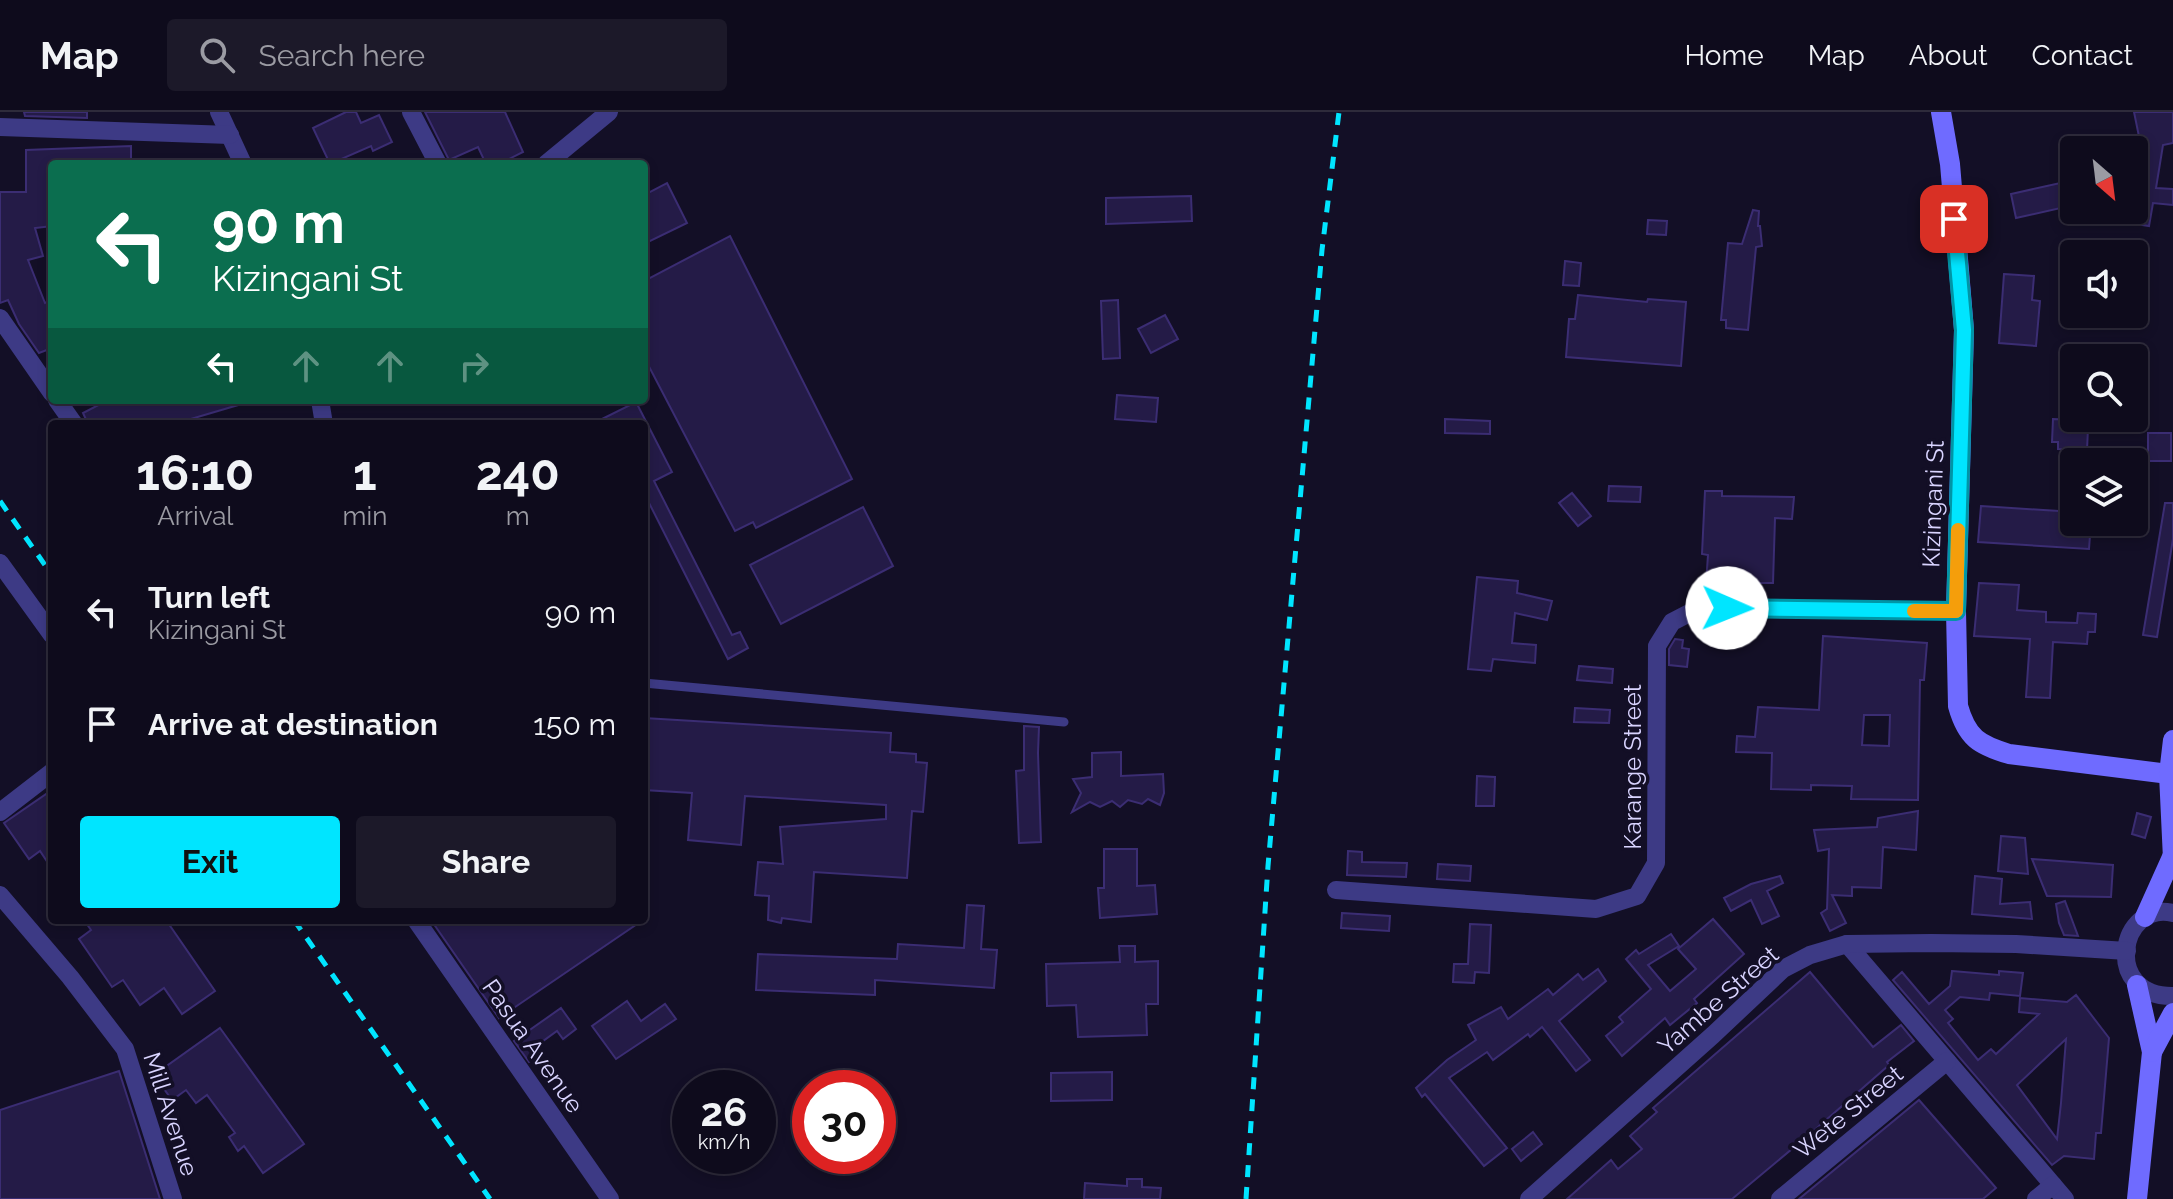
<!DOCTYPE html>
<html lang="en">
<head>
<meta charset="utf-8">
<style>
  body { margin:0; font-family:Raleway,sans-serif; background:#1c1929; color:#f1f3f6; height:100vh; display:flex; flex-direction:column; font-size:30px; white-space:nowrap }
  * { box-sizing:border-box; margin:0 }
  p { font-size:26px; color:#9b9ba3 }
  .icon { flex:none; width:44px; height:44px; fill:none; stroke:currentColor; stroke-width:2; stroke-linecap:round; stroke-linejoin:round }
  .map { position:relative; flex:1; overflow:hidden }
  .panel { position:absolute; left:48px; top:308px; width:600px; height:504px; display:flex; flex-direction:column; background:#0e0b1c; border-radius:8px; box-shadow:0 4px 12px #0003,0 0 0 2px #2e2b3b }
  .panel>* { flex:none }
  .top-card { position:absolute; left:48px; top:48px; width:600px; height:244px; border-radius:8px; box-shadow:0 4px 12px #0003,0 0 0 2px #2e2b3b; background:#0b6e4f; color:#fff; overflow:hidden }
  .needle { width:52px; rotate:152deg }
  .tools { position:absolute; left:2060px; top:24px; display:grid; gap:16px }
  .tools a { display:grid; place-items:center; width:88px; height:88px; border-radius:8px; background:#0e0b1c; box-shadow:0 4px 12px #0003,0 0 0 2px #2e2b3b; font-size:40px }
  .speed { position:absolute; left:672px; top:958px; display:flex; gap:16px; font-size:40px; font-weight:700; text-align:center }
  .speed>* { display:grid; place-content:center; width:104px; height:104px; border-radius:50%; background:#0e0b1c; box-shadow:0 4px 12px #0003,0 0 0 2px #2e2b3b; line-height:1 }
  .speed small { font-size:20px; font-weight:400 }
  .speed .limit { border:12px solid #d22; background:#fff; color:#111 }
  .pin { position:absolute; display:grid; place-items:center; width:68px; height:68px; color:#fff; margin:-34px; border-radius:16px; box-shadow:0 4px 12px #0006 }
  .me { position:absolute; width:88px; margin:-44px; rotate:91deg; stroke-linejoin:round; filter:drop-shadow(0 0 6px #0008) }
  .turn { display:flex; align-items:center; gap:28px; height:168px; padding:0 32px; font-size:36px }
  .turn .icon { width:104px; height:104px; stroke-width:2.5 }
  .turn b { display:block; font-size:56px; line-height:68px }
  .lanes { display:flex; align-items:center; height:76px; padding:0 32px; background:#0003; justify-content:center; gap:40px; direction:ltr }
  .lanes .off { opacity:.35 }
  .eta { display:flex; justify-content:space-evenly; align-items:center; height:136px; text-align:center }
  .eta b { font-size:48px; font-weight:700; line-height:56px }
  .primary-button { display:flex; gap:16px; margin-top:auto; padding:16px 32px }
  .primary-button a { flex:1; height:92px; border-radius:8px; background:#00e5ff; color:#111; font-size:32px; font-weight:700; line-height:92px; text-align:center }
  .primary-button a+a { background:#1c1929; color:#f1f3f6 }
  ul { padding:0; list-style:none }
  li { display:flex; align-items:center; gap:24px; height:112px; padding:0 32px }
  li div { flex:1 }
  li b { display:block; font-size:30px }
  li em { font-style:normal }
  header { display:flex; align-items:center; gap:48px; box-sizing:border-box; height:112px; padding:0 40px; background:#0e0b1c; border-bottom:2px solid #2e2b3b }
  header strong { font-size:38px }
  nav { display:flex; gap:44px; margin-inline-start:auto; font-size:28px }
  .search { width:560px; height:72px; background:#1c1929; display:flex; align-items:center; gap:20px; box-sizing:border-box; padding:0 28px; border-radius:8px; color:#9b9ba3; font-size:30px }
  .map>svg:first-child { display:block }
  .building { fill:#241b47; stroke:#3b2d73; stroke-width:2; fill-rule:evenodd }
  .lines { fill:none; stroke-linecap:round; stroke-linejoin:round }
  .lane { stroke:#3d3a85; stroke-width:9 }
  .street { stroke:#3d3a85; stroke-width:18 }
  .secondary { stroke:#6f6bff; stroke-width:20 }
  .rail { stroke:#00e5ff; stroke-width:5; stroke-dasharray:12 10; stroke-linecap:butt }
  .route-casing { stroke:#0095a6; stroke-width:20 }
  .route { stroke:#00e5ff; stroke-width:14 }
  .slow { stroke:#f59e0b; stroke-width:14 }
  .labels { text-anchor:middle; dominant-baseline:central; stroke-width:7; stroke-linejoin:round; paint-order:stroke }
  .street-label { font-size:24px; fill:#d9d4ff; stroke:#130f26 }
</style>
</head>
<body>
<header>
<strong>Map</strong>
<div class="search"><svg class="icon" aria-label="search" viewBox="0 0 24 24"><circle cx="10" cy="10" r="6"/><path d="M15 15l6 6"/></svg>Search here</div>
<nav><a>Home</a><a>Map</a><a>About</a><a>Contact</a></nav>
</header>
<div class="map">
<svg width="2173" height="1087" viewBox="0 0 2173 1087">
  <rect width="100%" height="100%" fill="#130f26"/>
  <g class="building">
    <path d="M 24,0 L 87,0 L 87,6 L 25,4 Z"/>
    <path d="M 346,0 L 356,0 L 361,11 L 379,3 L 392,30 L 373,39 L 371,34 L 330,52 L 313,16 Z"/>
    <path d="M 425,0 L 505,0 L 523,40 L 499,52 L 486,52 L 478,35 L 449,48 Z"/>
    <path d="M 2134,0 L 2173,0 L 2173,31 L 2163,33 L 2156,76 L 2173,77 L 2173,93 L 2153,91 L 2149,114 L 2098,106 L 2098,98 L 2134,98 L 2134,47 L 2144,49 Z"/>
    <path d="M 131,34 L 131,52 L 52,52 L 52,114 L 35,116 L 43,144 L 28,148 L 45,191 L 52,188 L 52,236 L 39,241 L 19,212 L 8,188 L 0,191 L 0,80 L 26,80 L 26,38 Z"/>
    <path d="M 2074,68 L 2074,93 L 2016,106 L 2011,82 Z"/>
    <path d="M 667,71 L 687,111 L 644,132 L 644,83 Z"/>
    <path d="M 1191,84 L 1192,109 L 1106,112 L 1106,86 Z"/>
    <path d="M 1753,98 L 1759,99 L 1758,114 L 1760,114 L 1762,134 L 1756,135 L 1748,218 L 1726,216 L 1726,208 L 1721,208 L 1728,131 L 1742,132 Z"/>
    <path d="M 1648,108 L 1667,109 L 1666,123 L 1647,122 Z"/>
    <path d="M 730,124 L 852,367 L 756,416 L 753,410 L 735,419 L 644,245 L 644,169 Z"/>
    <path d="M 1565,149 L 1581,151 L 1579,174 L 1563,173 Z"/>
    <path d="M 2004,162 L 2034,164 L 2032,188 L 2040,189 L 2036,234 L 1999,231 Z"/>
    <path d="M 1578,183 L 1647,190 L 1648,187 L 1686,190 L 1681,254 L 1566,245 L 1569,207 L 1575,207 Z"/>
    <path d="M 1118,188 L 1120,246 L 1103,247 L 1101,189 Z"/>
    <path d="M 1165,203 L 1178,227 L 1151,241 L 1138,217 Z"/>
    <path d="M 1117,283 L 1158,286 L 1156,310 L 1115,307 Z"/>
    <path d="M 108,288 L 244,288 L 245,291 L 174,312 L 88,312 L 83,301 Z"/>
    <path d="M 636,290 L 672,360 L 654,369 L 732,523 L 740,520 L 748,536 L 728,547 L 644,381 L 644,312 L 592,312 Z"/>
    <path d="M 1445,307 L 1490,309 L 1490,322 L 1445,321 Z"/>
    <path d="M 2053,307 L 2076,308 L 2076,316 L 2088,316 L 2087,338 L 2058,337 L 2058,330 L 2052,330 Z"/>
    <rect x="2148" y="321" width="23" height="28"/>
    <path d="M 1609,374 L 1641,375 L 1640,390 L 1608,389 Z"/>
    <path d="M 1705,379 L 1722,379 L 1722,384 L 1794,385 L 1792,407 L 1775,406 L 1773,471 L 1706,471 L 1708,443 L 1702,442 Z"/>
    <path d="M 1572,381 L 1591,404 L 1578,414 L 1559,391 Z"/>
    <path d="M 2165,391 L 2173,391 L 2173,427 L 2157,525 L 2143,523 Z"/>
    <path d="M 1981,394 L 2074,400 L 2074,410 L 2091,410 L 2089,437 L 1978,430 Z"/>
    <path d="M 863,395 L 893,454 L 781,512 L 750,453 Z"/>
    <path d="M 1477,465 L 1518,469 L 1517,481 L 1552,489 L 1547,508 L 1515,501 L 1512,531 L 1536,533 L 1535,551 L 1493,547 L 1491,559 L 1468,557 Z"/>
    <path d="M 1979,471 L 2019,473 L 2017,498 L 2046,500 L 2046,510 L 2077,511 L 2078,501 L 2096,502 L 2095,520 L 2088,520 L 2087,532 L 2053,530 L 2050,586 L 2026,585 L 2030,527 L 1974,524 Z"/>
    <path d="M 1823,524 L 1927,531 L 1924,568 L 1920,568 L 1918,688 L 1851,687 L 1852,674 L 1811,673 L 1811,678 L 1771,677 L 1772,641 L 1736,640 L 1737,624 L 1755,625 L 1758,595 L 1819,598 ZM 1864,603 L 1890,603 L 1889,634 L 1862,633 Z"/>
    <path d="M 1675,527 L 1683,528 L 1682,536 L 1689,537 L 1687,555 L 1669,553 L 1669,537 Z"/>
    <path d="M 1579,554 L 1613,557 L 1612,571 L 1577,568 Z"/>
    <path d="M 1575,596 L 1610,598 L 1609,611 L 1574,610 Z"/>
    <path d="M 644,606 L 891,621 L 890,640 L 916,642 L 916,650 L 927,651 L 923,700 L 912,699 L 907,766 L 814,760 L 811,810 L 782,806 L 781,811 L 768,808 L 769,784 L 755,783 L 758,750 L 783,752 L 780,715 L 886,707 L 886,693 L 745,684 L 741,733 L 688,728 L 692,681 L 644,678 Z"/>
    <path d="M 1024,614 L 1039,615 L 1038,641 L 1041,730 L 1019,731 L 1016,659 L 1024,658 Z"/>
    <path d="M 1121,640 L 1121,664 L 1163,662 L 1164,681 L 1160,693 L 1148,687 L 1142,692 L 1128,688 L 1120,695 L 1112,689 L 1100,695 L 1090,690 L 1072,700 L 1081,681 L 1073,667 L 1092,665 L 1092,641 Z"/>
    <path d="M 1477,664 L 1495,665 L 1494,694 L 1476,694 Z"/>
    <path d="M 52,678 L 52,757 L 40,739 L 29,747 L 4,711 Z"/>
    <path d="M 1918,699 L 1916,738 L 1883,735 L 1881,776 L 1852,775 L 1852,784 L 1832,783 L 1846,811 L 1830,819 L 1821,801 L 1827,797 L 1829,737 L 1818,739 L 1814,718 L 1877,715 L 1878,706 Z"/>
    <path d="M 2137,701 L 2151,705 L 2145,726 L 2132,722 Z"/>
    <path d="M 2001,724 L 2025,726 L 2028,762 L 1998,759 Z"/>
    <path d="M 1104,737 L 1137,737 L 1137,774 L 1155,773 L 1157,802 L 1100,806 L 1098,776 L 1104,776 Z"/>
    <path d="M 1348,739 L 1362,740 L 1362,750 L 1407,751 L 1406,765 L 1347,763 Z"/>
    <path d="M 2032,747 L 2113,753 L 2111,785 L 2047,784 Z"/>
    <path d="M 1438,752 L 1471,754 L 1470,769 L 1437,767 Z"/>
    <path d="M 1780,764 L 1783,771 L 1767,779 L 1779,804 L 1762,812 L 1751,788 L 1731,799 L 1724,786 L 1751,772 Z"/>
    <path d="M 1975,764 L 2002,767 L 2000,792 L 2030,790 L 2032,807 L 1972,802 Z"/>
    <path d="M 2065,789 L 2078,824 L 2064,823 L 2059,811 L 2056,792 Z"/>
    <path d="M 967,793 L 984,794 L 981,837 L 997,838 L 994,876 L 875,868 L 875,883 L 756,878 L 758,842 L 897,847 L 898,832 L 964,836 Z"/>
    <path d="M 1342,801 L 1390,804 L 1389,819 L 1341,816 Z"/>
    <path d="M 1713,807 L 1744,842 L 1694,887 L 1697,891 L 1670,913 L 1665,906 L 1622,944 L 1606,924 L 1623,910 L 1619,905 L 1651,877 L 1626,847 L 1636,838 L 1639,842 L 1671,822 L 1679,834 L 1648,853 L 1670,879 L 1696,857 L 1678,837 Z"/>
    <path d="M 84,808 L 166,808 L 215,879 L 182,902 L 164,876 L 140,893 L 123,868 L 112,875 L 79,827 L 91,818 Z"/>
    <path d="M 431,808 L 643,808 L 499,906 Z"/>
    <path d="M 1470,812 L 1491,813 L 1489,861 L 1475,860 L 1474,871 L 1453,870 L 1454,852 L 1468,852 Z"/>
    <path d="M 1119,834 L 1135,834 L 1135,850 L 1158,849 L 1158,892 L 1146,892 L 1147,923 L 1078,925 L 1076,893 L 1047,894 L 1046,852 L 1120,850 Z"/>
    <path d="M 1598,857 L 1606,869 L 1559,909 L 1590,948 L 1576,959 L 1542,915 L 1530,925 L 1528,922 L 1493,948 L 1487,940 L 1449,966 L 1507,1036 L 1484,1054 L 1425,982 L 1422,985 L 1416,976 L 1447,948 L 1476,928 L 1468,913 L 1501,895 L 1508,907 L 1548,877 L 1553,883 L 1578,862 L 1583,868 Z"/>
    <path d="M 1952,859 L 1999,863 L 1999,859 L 2023,861 L 2020,884 L 1990,881 L 1989,888 L 1960,885 L 1945,898 L 1953,907 L 1948,911 L 1978,948 L 1991,937 L 1996,942 L 2039,902 L 2019,900 L 2020,886 L 2067,890 L 2076,883 L 2109,926 L 2101,1021 L 2096,1021 L 2094,1047 L 2064,1044 L 2052,1053 L 1893,868 L 1902,860 L 1929,892 L 1950,874 ZM 2066,927 L 2061,991 L 2057,1027 L 2017,973 Z"/>
    <path d="M 1810,860 L 1873,935 L 1901,913 L 1914,929 L 1887,950 L 1889,953 L 1810,1022 L 1732,1087 L 1567,1087 L 1611,1048 L 1618,1057 L 1642,1037 L 1630,1024 L 1657,1000 L 1653,996 Z"/>
    <path d="M 627,889 L 641,909 L 665,892 L 676,907 L 616,947 L 592,914 Z"/>
    <path d="M 561,896 L 576,917 L 563,927 L 557,919 L 535,935 L 541,942 L 529,950 L 514,929 Z"/>
    <path d="M 220,916 L 304,1032 L 263,1061 L 244,1034 L 238,1039 L 229,1025 L 235,1021 L 207,983 L 196,991 L 186,978 L 172,988 L 154,963 Z"/>
    <path d="M 119,959 L 160,1087 L 0,1087 L 0,998 Z"/>
    <path d="M 1112,960 L 1112,988 L 1051,989 L 1051,961 Z"/>
    <path d="M 1919,988 L 1996,1076 L 1983,1087 L 1799,1087 Z"/>
    <path d="M 1533,1020 L 1542,1032 L 1521,1049 L 1512,1037 Z"/>
    <path d="M 1127,1067 L 1142,1067 L 1142,1075 L 1161,1076 L 1160,1087 L 1084,1087 L 1085,1071 L 1127,1074 Z"/>
  </g>
  <g class="lines">
    <path class="lane" d="M 644,571 L 1064,610"/>
    <g class="street">
      <path d="M 219,0 L 243,52"/>
      <path d="M 411,0 L 438,52"/>
      <path d="M 0,15 L 230,23"/>
      <path d="M 546,52 L 609,0"/>
      <path d="M 0,206 L 52,281"/>
      <path d="M 57,288 L 74,312"/>
      <path d="M 320,288 L 324,312"/>
      <path d="M 0,451 L 52,523"/>
      <path d="M 0,700 L 52,660"/>
      <path d="M 1336,778 L 1596,797 L 1637,784 L 1656,751 L 1657,534 L 1672,510 L 1699,496 L 1956,499"/>
      <path d="M 0,783 L 70,865 L 125,937 L 173,1087"/>
      <path d="M 2173,801 C 2119,788 2102,885 2173,884"/>
      <path d="M 416,808 L 610,1087"/>
      <path d="M 1847,832 L 2065,1087"/>
      <path d="M 1529,1087 L 1713,923 L 1783,857 L 1810,843 L 1847,832 L 1931,831 L 2016,832 L 2127,839"/>
      <path d="M 1780,1087 L 1947,949"/>
      <path d="M 2036,1087 L 2053,1073"/>
    </g>
    <g class="secondary">
      <path d="M 1941,0 L 1950,52 L 1964,218 L 1956,499 L 1958,594 C 1967,626 1979,633 2009,642 L 2169,662"/>
      <path d="M 2173,628 L 2169,662 L 2173,747"/>
      <path d="M 2145,805 L 2172,745"/>
      <path d="M 2137,873 L 2152,940 L 2137,1087"/>
      <path d="M 2152,940 L 2173,901"/>
    </g>
    <g class="rail">
      <path d="M 0,389 L 52,463"/>
      <path d="M 294,808 L 490,1087"/>
      <path d="M 1246,1087 L 1268,754 L 1322,138 L 1339,0"/>
    </g>
  </g>
  <g class="lines">
    <defs>
      <path id="route" d="M 1727,496 L 1956,499 L 1964,218 L 1954,107"/>
    </defs>
    <use href="#route" class="route-casing"/>
    <use href="#route" class="route"/>
    <path class="slow" d="M 1914,499 L 1956,499 L 1958,418"/>
  </g>
  <g class="labels">
    <g class="street-label">
      <text transform="translate(1933 392) rotate(-88)">Kizingani St</text>
      <text transform="translate(1632 655) rotate(-90)">Karange Street</text>
      <text transform="translate(1718 888) rotate(-41)">Yambe Street</text>
      <text transform="translate(533 934) rotate(55)">Pasua Avenue</text>
      <text transform="translate(1848 1000) rotate(-39)">Wete Street</text>
      <text transform="translate(171 1002) rotate(72)">Mill Avenue</text>
    </g>
  </g>
</svg>
<div class="tools">
<a><svg class="needle" viewBox="-14 -14 28 28"><path d="M0-13l5 13h-10z" fill="#e53935"/><path d="M0 13l5-13h-10z" fill="#9b9ba3"/></svg></a>
<a><svg class="icon" aria-label="sound" viewBox="0 0 24 24"><path d="M4 9h4l5-4v14l-5-4H4zM17 9q2 3 0 6"/></svg></a>
<a><svg class="icon" aria-label="search" viewBox="0 0 24 24"><circle cx="10" cy="10" r="6"/><path d="M15 15l6 6"/></svg></a>
<a><svg class="icon" aria-label="layers" viewBox="0 0 24 24"><path d="M12 4l9 5-9 5-9-5zM3 14l9 5 9-5"/></svg></a>
</div>
<div class="speed"><div>26<small>km/h</small></div><div class="limit">30</div></div>
<div class="pin" style="left:1954px;top:107px;background:#d93025"><svg class="icon" aria-label="arrive" viewBox="0 0 24 24"><path d="M6 21V4h12l-3 4 3 4H6"/></svg></div>
<svg class="me" style="left:1727px;top:496px" viewBox="-20 -20 40 40"><circle r="19" fill="#fff"/><path d="M0-13L10 11 0 6-10 11z" fill="#00e5ff"/></svg>
<div class="top-card">
<div class="turn"><svg class="icon" aria-label="left" viewBox="0 0 24 24"><path d="M17 20v-9H6M10 6l-5 5 5 5"/></svg><div><b>90 m</b>Kizingani St</div></div>
<div class="lanes"><svg class="icon" aria-label="left" viewBox="0 0 24 24"><path d="M17 20v-9H6M10 6l-5 5 5 5"/></svg><svg class="icon off" aria-label="ahead" viewBox="0 0 24 24"><path d="M12 20V5M6 11l6-6 6 6"/></svg><svg class="icon off" aria-label="ahead" viewBox="0 0 24 24"><path d="M12 20V5M6 11l6-6 6 6"/></svg><svg class="icon off" aria-label="right" viewBox="0 0 24 24"><path d="M7 20v-9h11M14 6l5 5-5 5"/></svg></div>
</div>
<section class="panel">
<div class="eta">
<div><b>16:10</b><p>Arrival</p></div>
<div><b>1</b><p>min</p></div>
<div><b>240</b><p>m</p></div>
</div>
<ul>
<li><svg class="icon" aria-label="left" viewBox="0 0 24 24"><path d="M17 20v-9H6M10 6l-5 5 5 5"/></svg><div><b>Turn left</b><p>Kizingani St</p></div><em>90 m</em></li>
<li><svg class="icon" aria-label="arrive" viewBox="0 0 24 24"><path d="M6 21V4h12l-3 4 3 4H6"/></svg><div><b>Arrive at destination</b></div><em>150 m</em></li>
</ul>
<div class="primary-button"><a>Exit</a><a>Share</a></div>
</section>
</div>
</body>
</html>
